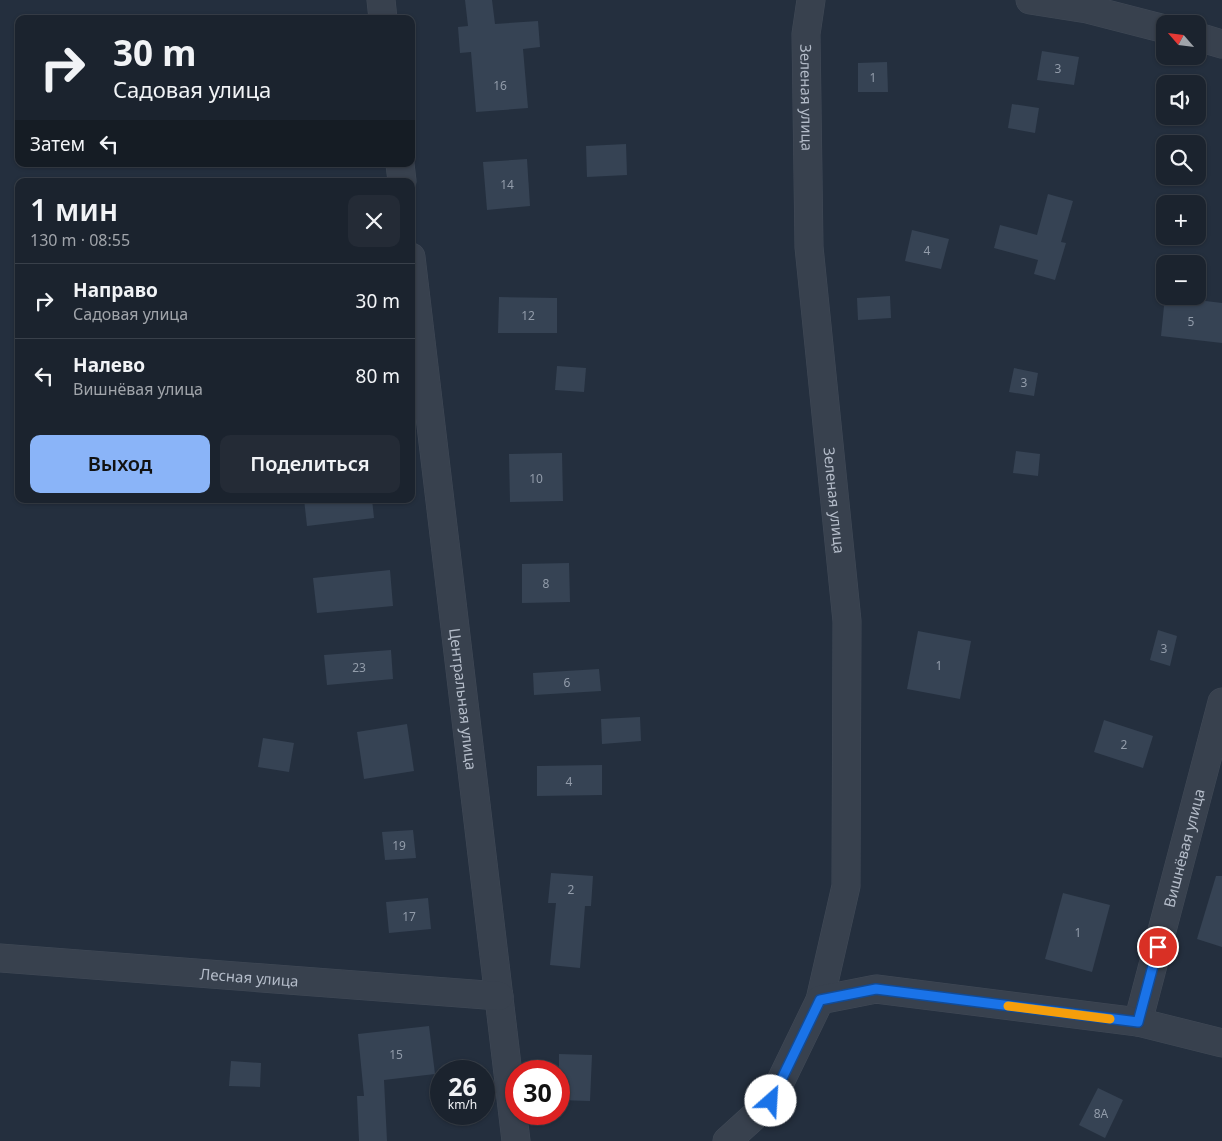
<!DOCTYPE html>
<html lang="ru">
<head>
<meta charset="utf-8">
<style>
  body { margin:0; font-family:"Noto Sans",sans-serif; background:#242b36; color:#f1f3f6; height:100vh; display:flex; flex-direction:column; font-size:19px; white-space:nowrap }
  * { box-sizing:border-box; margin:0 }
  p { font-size:16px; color:#a0a4aa }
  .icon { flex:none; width:28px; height:28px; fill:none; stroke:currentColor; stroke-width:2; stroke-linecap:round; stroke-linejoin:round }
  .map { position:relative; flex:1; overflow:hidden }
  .panel { position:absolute; left:15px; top:178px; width:400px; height:325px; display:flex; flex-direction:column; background:#1b232e; border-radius:10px; box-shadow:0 1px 4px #0004,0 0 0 1px #39404a }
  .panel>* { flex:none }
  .banner { position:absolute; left:15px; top:15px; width:400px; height:152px; border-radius:10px; box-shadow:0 1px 4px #0004,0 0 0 1px #39404a; background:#1b232e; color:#f1f3f6; overflow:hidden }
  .needle { width:32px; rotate:298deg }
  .fabs { position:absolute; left:1156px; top:15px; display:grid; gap:10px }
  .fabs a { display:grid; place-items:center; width:50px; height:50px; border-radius:10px; background:#1b232e; box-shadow:0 1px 4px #0004,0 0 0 1px #39404a; font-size:25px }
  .speed { position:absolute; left:430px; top:1060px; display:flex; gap:10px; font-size:25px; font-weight:700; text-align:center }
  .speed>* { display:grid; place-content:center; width:65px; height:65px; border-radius:50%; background:#1b232e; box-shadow:0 1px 4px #0004,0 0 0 1px #39404a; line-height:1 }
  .speed small { font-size:12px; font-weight:400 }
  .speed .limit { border:8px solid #d22; background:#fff; color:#111 }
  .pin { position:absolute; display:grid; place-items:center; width:42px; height:42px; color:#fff; margin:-21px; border:2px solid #fff; border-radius:50%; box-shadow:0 1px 5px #0007 }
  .me { position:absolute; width:55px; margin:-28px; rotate:26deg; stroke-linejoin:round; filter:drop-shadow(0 0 4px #0008) }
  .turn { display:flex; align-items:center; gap:18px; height:105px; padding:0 15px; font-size:22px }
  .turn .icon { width:65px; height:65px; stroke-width:2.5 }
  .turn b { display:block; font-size:35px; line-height:42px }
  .then { display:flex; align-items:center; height:48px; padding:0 15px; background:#0003; gap:10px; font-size:19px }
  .round { display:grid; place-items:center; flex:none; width:52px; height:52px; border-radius:10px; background:#242b36 }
  .overview { display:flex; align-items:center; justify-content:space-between; height:85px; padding:0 15px }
  h1 { font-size:30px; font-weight:600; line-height:38px }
  .primary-button { display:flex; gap:10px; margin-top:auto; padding:10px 15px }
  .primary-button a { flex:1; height:58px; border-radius:10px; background:#8ab4f8; color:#111; font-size:20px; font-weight:600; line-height:58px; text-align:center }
  .primary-button a+a { background:#242b36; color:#f1f3f6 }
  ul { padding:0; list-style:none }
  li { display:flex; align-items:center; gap:15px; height:75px; padding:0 15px; border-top:1px solid #39404a }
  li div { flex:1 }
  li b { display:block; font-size:19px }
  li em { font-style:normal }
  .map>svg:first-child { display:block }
  .building { fill:#364354 }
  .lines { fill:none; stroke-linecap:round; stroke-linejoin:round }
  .minor-casing { stroke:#414a57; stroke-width:29 }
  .minor { stroke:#38414e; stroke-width:28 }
  .route-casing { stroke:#114b97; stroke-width:12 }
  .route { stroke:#1a73e8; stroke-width:9 }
  .slow { stroke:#f59e0b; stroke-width:9 }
  .labels { text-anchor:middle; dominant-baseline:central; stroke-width:5; stroke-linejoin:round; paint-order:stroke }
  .number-label { font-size:12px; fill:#929caa }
  .street-label { font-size:15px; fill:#b4bcc9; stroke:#1d2633 }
</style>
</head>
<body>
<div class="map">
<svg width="1222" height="1141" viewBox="0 0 1222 1141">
  <rect width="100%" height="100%" fill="#242f3e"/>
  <g class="building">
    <path d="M 465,0 L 492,0 L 495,24 L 538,21 L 540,47 L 523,49 L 528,108 L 476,112 L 471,52 L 460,53 L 458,27 L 468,26 Z"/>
    <path d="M 1042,51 L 1079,57 L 1074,85 L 1037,80 Z"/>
    <path d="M 887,62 L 888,92 L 858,92 L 858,63 Z"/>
    <path d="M 1012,104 L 1039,108 L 1035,133 L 1008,128 Z"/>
    <path d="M 626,144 L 627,175 L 587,177 L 586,146 Z"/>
    <path d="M 527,159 L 530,206 L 487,210 L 483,162 Z"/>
    <path d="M 1048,194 L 1073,201 L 1061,242 L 1066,243 L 1055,280 L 1034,274 L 1038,260 L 994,248 L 1000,225 L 1037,235 Z"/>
    <path d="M 912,230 L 949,239 L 941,269 L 905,261 Z"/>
    <path d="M 890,296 L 891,318 L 858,320 L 857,298 Z"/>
    <path d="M 1165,296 L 1222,303 L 1222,343 L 1161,336 Z"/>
    <path d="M 499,297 L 557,298 L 557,333 L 498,333 Z"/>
    <path d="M 557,366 L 586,368 L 584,392 L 555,390 Z"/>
    <path d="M 1014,368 L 1038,373 L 1034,396 L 1009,392 Z"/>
    <path d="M 1016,451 L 1040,454 L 1038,476 L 1013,473 Z"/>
    <path d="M 562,453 L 563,501 L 510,502 L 509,454 Z"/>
    <path d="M 304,499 L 372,499 L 374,518 L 307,526 Z"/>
    <path d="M 569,563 L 570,602 L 522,603 L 522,564 Z"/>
    <path d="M 390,570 L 393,606 L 317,613 L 313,578 Z"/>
    <path d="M 1158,630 L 1177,636 L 1170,666 L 1150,660 Z"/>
    <path d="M 918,631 L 971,641 L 960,699 L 907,689 Z"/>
    <path d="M 391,650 L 393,679 L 327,685 L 324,655 Z"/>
    <path d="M 599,669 L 601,691 L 534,695 L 533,673 Z"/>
    <path d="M 640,717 L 641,741 L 602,744 L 601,719 Z"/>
    <path d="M 1104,720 L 1153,736 L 1143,768 L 1094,752 Z"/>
    <path d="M 407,724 L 414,771 L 364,779 L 357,732 Z"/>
    <path d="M 263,738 L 294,743 L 289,772 L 258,767 Z"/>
    <path d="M 602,765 L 602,795 L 537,796 L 537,766 Z"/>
    <path d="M 413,830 L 416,858 L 385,860 L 382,832 Z"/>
    <path d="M 551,873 L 593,876 L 591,906 L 585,906 L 580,968 L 550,965 L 556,903 L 548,903 Z"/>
    <path d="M 1216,876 L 1222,876 L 1222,947 L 1197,939 Z"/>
    <path d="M 1063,893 L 1110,905 L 1092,972 L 1045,959 Z"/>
    <path d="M 428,898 L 431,929 L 389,933 L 386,902 Z"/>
    <path d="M 429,1026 L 435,1074 L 384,1080 L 387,1141 L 359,1141 L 357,1096 L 364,1096 L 358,1034 Z"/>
    <path d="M 559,1054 L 592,1055 L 590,1101 L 559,1100 Z"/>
    <path d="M 231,1061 L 261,1063 L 260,1087 L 229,1086 Z"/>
    <path d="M 1098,1088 L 1123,1100 L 1105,1138 L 1079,1125 Z"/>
  </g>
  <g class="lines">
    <defs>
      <g id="minor">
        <path d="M 381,0 L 383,19"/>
        <path id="s1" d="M 811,0 L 806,34 L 809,247 L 847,621 L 846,886 L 820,1000"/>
        <path d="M 1030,0 L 1087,9 L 1165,29"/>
        <path d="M 1198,37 L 1222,44"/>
        <path d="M 400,164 L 402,181"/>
        <path id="s2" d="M 411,257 L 516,1141"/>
        <path id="s3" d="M 0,958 L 499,996"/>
        <path id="s4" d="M 1138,1022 L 1222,702"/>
        <path d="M 727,1141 L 771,1101 L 820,1000 L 876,989 L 1138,1022 L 1222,1043"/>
      </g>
    </defs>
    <use href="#minor" class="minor-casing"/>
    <use href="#minor" class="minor"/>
  </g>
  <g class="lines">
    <defs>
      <path id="route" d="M 771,1101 L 820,1000 L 876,989 L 1138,1022 L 1158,947"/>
    </defs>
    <use href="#route" class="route-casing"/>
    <use href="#route" class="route"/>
    <path class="slow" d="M 1008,1006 L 1110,1019"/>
  </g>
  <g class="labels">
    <g class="number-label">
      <text x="1058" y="68">3</text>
      <text x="873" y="77">1</text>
      <text x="500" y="85">16</text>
      <text x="507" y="184">14</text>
      <text x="927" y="250">4</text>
      <text x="528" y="315">12</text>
      <text x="1191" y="321">5</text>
      <text x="1024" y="382">3</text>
      <text x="536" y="478">10</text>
      <text x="546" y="583">8</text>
      <text x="1164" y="648">3</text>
      <text x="939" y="665">1</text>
      <text x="359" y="667">23</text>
      <text x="567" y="682">6</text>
      <text x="1124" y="744">2</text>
      <text x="569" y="781">4</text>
      <text x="399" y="845">19</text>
      <text x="571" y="889">2</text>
      <text x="409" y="916">17</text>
      <text x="1078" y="932">1</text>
      <text x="396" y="1054">15</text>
      <text x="1101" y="1113">8А</text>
    </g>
    <g class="street-label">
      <text stroke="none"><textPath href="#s1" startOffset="98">Зеленая улица</textPath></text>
      <text stroke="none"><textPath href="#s1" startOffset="502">Зеленая улица</textPath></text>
      <text stroke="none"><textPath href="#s2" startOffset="445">Центральная улица</textPath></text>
      <text stroke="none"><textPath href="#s4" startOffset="180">Вишнёвая улица</textPath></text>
      <text stroke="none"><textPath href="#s3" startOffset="250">Лесная улица</textPath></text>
    </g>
  </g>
</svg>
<div class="fabs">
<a><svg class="needle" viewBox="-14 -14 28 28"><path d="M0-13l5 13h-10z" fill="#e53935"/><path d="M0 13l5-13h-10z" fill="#a0a4aa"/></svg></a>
<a><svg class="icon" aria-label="sound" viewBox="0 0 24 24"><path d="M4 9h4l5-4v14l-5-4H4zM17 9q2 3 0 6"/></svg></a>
<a><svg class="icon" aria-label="search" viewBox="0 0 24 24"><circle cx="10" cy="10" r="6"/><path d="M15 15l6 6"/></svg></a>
<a>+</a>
<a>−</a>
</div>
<div class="speed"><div>26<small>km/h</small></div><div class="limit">30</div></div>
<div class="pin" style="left:1158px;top:947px;background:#d93025"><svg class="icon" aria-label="arrive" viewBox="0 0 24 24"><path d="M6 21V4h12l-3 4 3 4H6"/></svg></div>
<svg class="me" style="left:771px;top:1101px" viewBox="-20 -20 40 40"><circle r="19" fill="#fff"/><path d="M0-13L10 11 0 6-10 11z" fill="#1a73e8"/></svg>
<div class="banner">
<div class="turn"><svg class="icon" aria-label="right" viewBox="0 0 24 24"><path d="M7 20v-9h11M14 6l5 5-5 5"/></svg><div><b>30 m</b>Садовая улица</div></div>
<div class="then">Затем<svg class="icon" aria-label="left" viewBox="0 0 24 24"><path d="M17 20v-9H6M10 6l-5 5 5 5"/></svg></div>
</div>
<section class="panel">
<div class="overview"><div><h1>1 мин</h1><p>130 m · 08:55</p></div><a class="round"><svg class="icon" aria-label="close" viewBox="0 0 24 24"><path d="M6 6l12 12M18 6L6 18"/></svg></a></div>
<ul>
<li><svg class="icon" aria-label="right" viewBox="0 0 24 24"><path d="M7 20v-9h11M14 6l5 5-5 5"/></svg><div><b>Направо</b><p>Садовая улица</p></div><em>30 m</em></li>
<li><svg class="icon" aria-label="left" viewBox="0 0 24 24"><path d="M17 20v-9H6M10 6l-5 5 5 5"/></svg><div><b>Налево</b><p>Вишнёвая улица</p></div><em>80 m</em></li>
</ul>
<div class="primary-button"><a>Выход</a><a>Поделиться</a></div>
</section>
</div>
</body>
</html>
